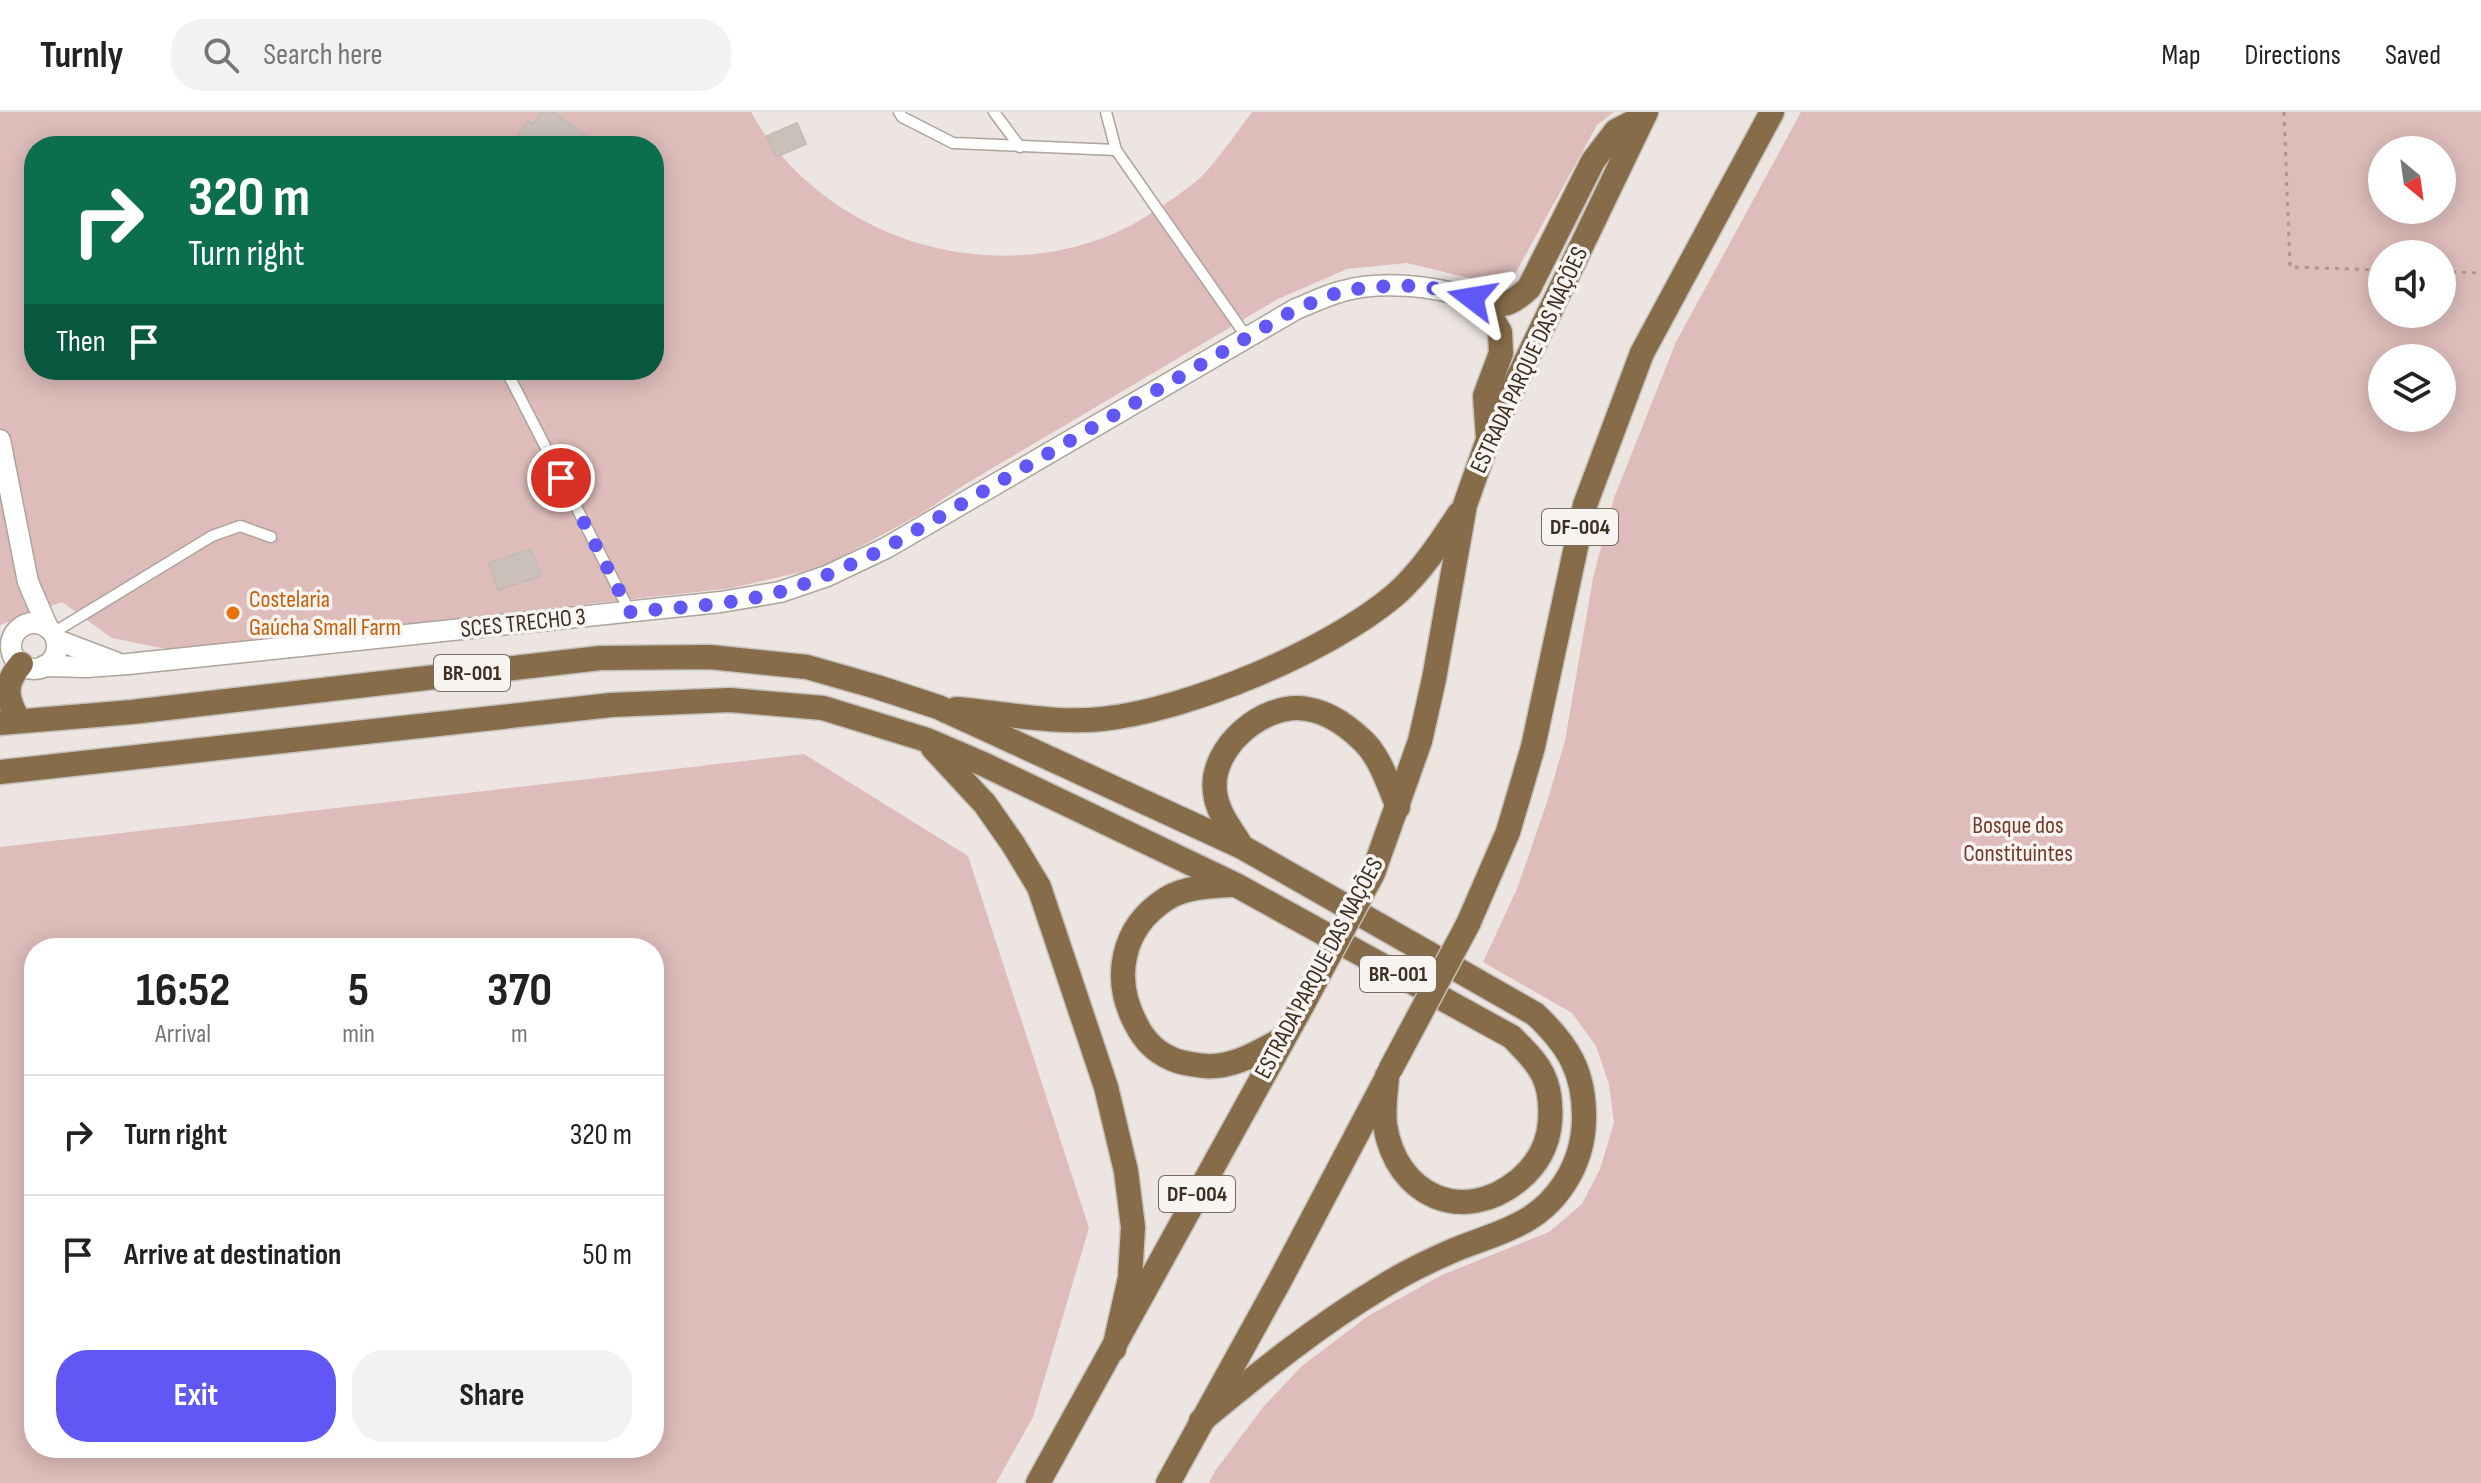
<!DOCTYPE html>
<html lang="en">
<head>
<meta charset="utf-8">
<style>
  body { margin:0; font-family:"Sofia Sans Condensed",sans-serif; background:#f2f2f2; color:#222; height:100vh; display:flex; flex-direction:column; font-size:30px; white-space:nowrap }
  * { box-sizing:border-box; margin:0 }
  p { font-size:26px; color:#767676 }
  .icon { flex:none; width:44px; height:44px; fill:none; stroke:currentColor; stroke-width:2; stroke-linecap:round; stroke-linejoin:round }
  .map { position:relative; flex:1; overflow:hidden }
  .sheet { position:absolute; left:24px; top:826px; width:640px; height:520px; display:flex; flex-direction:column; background:#fff; border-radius:32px; box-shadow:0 4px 20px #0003 }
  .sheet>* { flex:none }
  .guide { position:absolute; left:24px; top:24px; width:640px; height:244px; border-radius:32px; box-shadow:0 4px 20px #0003; background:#0b6e4f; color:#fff; overflow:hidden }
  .needle { width:52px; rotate:151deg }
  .fabs { position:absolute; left:2368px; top:24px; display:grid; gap:16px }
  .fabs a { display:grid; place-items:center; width:88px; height:88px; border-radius:50%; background:#fff; box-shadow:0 4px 20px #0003; font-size:40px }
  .pin { position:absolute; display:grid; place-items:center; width:68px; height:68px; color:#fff; margin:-34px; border:4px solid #fff; border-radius:50%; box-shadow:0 2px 8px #0007 }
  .me { position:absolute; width:88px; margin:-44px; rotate:284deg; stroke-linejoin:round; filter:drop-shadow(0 0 6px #0008) }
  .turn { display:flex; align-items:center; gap:28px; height:168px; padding:0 32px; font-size:36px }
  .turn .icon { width:104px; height:104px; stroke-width:2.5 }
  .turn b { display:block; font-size:56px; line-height:68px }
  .then { display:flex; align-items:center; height:76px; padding:0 32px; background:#0003; gap:16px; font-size:30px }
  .eta { display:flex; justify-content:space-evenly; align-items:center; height:136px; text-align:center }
  .eta b { font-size:48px; font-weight:700; line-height:56px }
  .primary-button { display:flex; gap:16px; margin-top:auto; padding:16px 32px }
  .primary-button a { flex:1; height:92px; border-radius:32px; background:#6057f4; color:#fff; font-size:32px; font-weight:700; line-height:92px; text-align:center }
  .primary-button a+a { background:#f2f2f2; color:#222 }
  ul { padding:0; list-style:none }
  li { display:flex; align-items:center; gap:24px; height:120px; padding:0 32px; border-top:2px solid #e0e0e0 }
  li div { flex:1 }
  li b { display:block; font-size:30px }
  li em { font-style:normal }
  header { display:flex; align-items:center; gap:48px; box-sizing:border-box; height:112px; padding:0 40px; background:#fff; border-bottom:2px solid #e0e0e0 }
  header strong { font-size:38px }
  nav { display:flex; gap:44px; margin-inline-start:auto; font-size:28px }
  .search { width:560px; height:72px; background:#f2f2f2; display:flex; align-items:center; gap:20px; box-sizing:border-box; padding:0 28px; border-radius:32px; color:#767676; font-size:30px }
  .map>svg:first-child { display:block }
  .green { fill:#ddbcb9; fill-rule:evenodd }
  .building { fill:#cac0b9; stroke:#c6bbb3; stroke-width:2 }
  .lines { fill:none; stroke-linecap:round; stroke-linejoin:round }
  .service-casing { stroke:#ada49c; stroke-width:13 }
  .minor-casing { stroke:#ada49c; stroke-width:23 }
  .trunk-casing { stroke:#c5c1bc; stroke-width:27 }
  .path { stroke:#b09881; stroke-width:3; stroke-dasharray:4 6; stroke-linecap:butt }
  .service { stroke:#fff; stroke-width:10 }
  .minor { stroke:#fff; stroke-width:20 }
  .trunk { stroke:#866c48; stroke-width:24 }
  .trunk-bridge-casing { stroke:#c5c1bc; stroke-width:27; stroke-linecap:butt }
  .trunk-bridge { stroke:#866c48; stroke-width:24 }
  .route { stroke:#6057f4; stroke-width:14; stroke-dasharray:0 25.2 }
  .food-dot { fill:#e8710a; stroke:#f8f4f1; stroke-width:3 }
  .labels { text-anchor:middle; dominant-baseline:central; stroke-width:7; stroke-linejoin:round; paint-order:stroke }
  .shield { fill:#f8f4f1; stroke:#756b5f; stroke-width:2 }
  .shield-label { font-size:22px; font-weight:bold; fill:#3d3021 }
  .street-label { font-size:24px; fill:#3d3021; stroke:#f8f4f1 }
  .food-label { font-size:24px; fill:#c56008; stroke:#f8f4f1; text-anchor:start }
  .park-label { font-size:24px; fill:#74392a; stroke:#f8f4f1 }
</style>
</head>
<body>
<header>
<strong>Turnly</strong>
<div class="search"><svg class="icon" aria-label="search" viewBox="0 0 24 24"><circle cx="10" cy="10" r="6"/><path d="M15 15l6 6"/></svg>Search here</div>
<nav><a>Map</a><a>Directions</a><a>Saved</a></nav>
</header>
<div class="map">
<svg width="2481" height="1371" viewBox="0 0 2481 1371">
  <rect width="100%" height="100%" fill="#ece5e1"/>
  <g class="green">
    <path d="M 0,0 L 751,0 C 823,129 996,181 1128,115 C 1143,108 1193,74 1203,63 C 1221,44 1236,21 1252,0 L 1614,0 L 1597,13 L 1509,173 L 1473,167 L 1407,151 L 1347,157 L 1278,187 L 964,373 L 924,400 L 823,455 L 732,476 L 171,538 L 112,526 L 62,490 L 0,513 ZM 34,34 L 654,34 L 654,258 L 34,258 Z"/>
    <path d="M 1801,0 L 2481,0 L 2481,1371 L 1209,1371 L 1215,1359 L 1264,1294 L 1302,1254 L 1368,1204 L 1442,1163 L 1549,1120 L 1582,1092 L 1600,1057 L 1614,1011 L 1609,972 L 1596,934 L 1572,901 L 1483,850 L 1517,777 L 1547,690 L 1565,629 L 1593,466 L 1614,386 L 1676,230 ZM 2442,38 L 2442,98 L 2382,98 L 2382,38 ZM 2382,142 L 2442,142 L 2442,202 L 2382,202 ZM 2442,246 L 2442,306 L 2382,306 L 2382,246 Z"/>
    <path d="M 804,642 L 968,744 L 1089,1116 L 1033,1305 L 996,1371 L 0,1371 L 0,735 ZM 654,836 L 654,1336 L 34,1336 L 34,836 Z"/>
  </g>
  <g class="building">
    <path d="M 542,0 L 553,0 L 600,34 L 512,34 L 528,9 L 533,12 Z"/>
    <path d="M 797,11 L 806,32 L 776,45 L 767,24 Z"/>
    <path d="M 531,437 L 541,464 L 498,478 L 489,451 Z"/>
  </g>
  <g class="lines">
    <defs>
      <g id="service">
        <path d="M 899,0 L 902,5 L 953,31 L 1116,38"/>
        <path d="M 994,0 L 1020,35"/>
        <path d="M 1106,0 L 1116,38 L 1246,224"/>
        <path d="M 506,258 L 630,500"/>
        <path d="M 53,521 L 212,424 L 240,414 L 271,425"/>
      </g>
      <g id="minor">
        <path d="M 0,328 L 28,470 L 48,516"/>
        <circle cx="34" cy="534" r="23"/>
        <path d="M 57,528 L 115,550"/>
        <path d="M 44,554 L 87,555 L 128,552 L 721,490 L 780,480 L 827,464 L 886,436 L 1296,197 C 1311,191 1327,183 1343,179 C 1382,168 1433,174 1472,186"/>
      </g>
      <g id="trunk">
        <path d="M 1472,186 C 1499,195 1507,197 1529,176 L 1593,49 L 1616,19 L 1643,5"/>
        <path d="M 1474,188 L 1493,208 L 1500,220 L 1501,241 L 1485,284 L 1488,326"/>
        <path d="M 956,597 C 1004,601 1053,612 1102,607 C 1188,598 1329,539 1395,483 C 1421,460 1440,431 1459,402"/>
        <path d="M 19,609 C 6,586 3,573 21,552"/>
        <path d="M 0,611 L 132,600 L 600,546 L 710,545 L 807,555 L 877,575 L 938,595 L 1242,735 L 1535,902 C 1568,933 1585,960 1584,1008 C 1583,1053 1557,1095 1515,1114 C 1495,1124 1473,1130 1452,1139 C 1429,1149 1404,1161 1382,1175 C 1317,1214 1259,1261 1201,1309"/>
        <path d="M 933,636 L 985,692 L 1013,732 L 1039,775 L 1106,975 L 1126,1059 L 1133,1115 L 1130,1166 L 1114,1237"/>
        <path d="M 0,660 L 611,593 L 730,588 L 823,596 L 927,628 L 983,652 L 1236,773 L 1512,925 C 1523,937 1536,948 1543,963 C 1550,977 1551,995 1550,1010 C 1548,1034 1537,1053 1519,1068 C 1463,1114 1396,1084 1385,1013 C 1383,997 1386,979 1387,964"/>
        <path d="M 1242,735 C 1232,718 1217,701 1215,680 C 1209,636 1264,589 1307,597 C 1327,600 1346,613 1360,626 C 1380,643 1388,672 1398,695"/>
        <path d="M 1373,761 L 1420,629 L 1434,567 L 1465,393 L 1488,328 L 1646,0"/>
        <path d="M 1232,773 C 1211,774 1184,775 1166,787 C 1121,816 1112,867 1136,912 C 1143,926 1154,939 1170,946 C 1179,951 1196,953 1206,954 C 1233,956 1258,940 1281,928"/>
        <path d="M 1468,812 L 1508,720 L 1533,635 L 1585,393 L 1642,241 L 1772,0"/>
        <path d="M 1038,1371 L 1303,892"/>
        <path d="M 1168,1371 L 1279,1170 L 1384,971"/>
      </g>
    </defs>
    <use href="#service" class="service-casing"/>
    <use href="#minor" class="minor-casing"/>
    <use href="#trunk" class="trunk-casing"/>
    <g class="path">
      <path d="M 2284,0 L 2290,155 L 2382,158"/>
      <path d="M 2442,160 L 2481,161"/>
    </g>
    <use href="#service" class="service"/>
    <use href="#minor" class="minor"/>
    <use href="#trunk" class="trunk"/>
    <defs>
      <g id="trunk-bridge">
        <path d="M 1303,892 L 1373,761"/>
        <path d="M 1390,958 L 1468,812"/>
      </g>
    </defs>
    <use href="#trunk-bridge" class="trunk-bridge-casing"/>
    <use href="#trunk-bridge" class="trunk-bridge"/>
  </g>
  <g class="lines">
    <path class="route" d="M 561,366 L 630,500 C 680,495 734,493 783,479 C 819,468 852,452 886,436 L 1296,197 L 1344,178 L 1399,173 L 1443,177 L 1472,186"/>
  </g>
  <circle class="food-dot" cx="233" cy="501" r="8"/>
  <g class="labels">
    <g class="shield">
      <rect x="1542" y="397" width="76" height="36" rx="6"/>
      <rect x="434" y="543" width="76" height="36" rx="6"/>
      <rect x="1360" y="844" width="76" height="36" rx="6"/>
      <rect x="1159" y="1064" width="76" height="36" rx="6"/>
    </g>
    <g class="shield-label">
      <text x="1580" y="415">DF-004</text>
      <text x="472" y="561">BR-001</text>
      <text x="1398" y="862">BR-001</text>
      <text x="1197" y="1082">DF-004</text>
    </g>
    <g class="street-label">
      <text transform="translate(1529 248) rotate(-65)">ESTRADA PARQUE DAS NAÇÕES</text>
      <text transform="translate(523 511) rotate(-6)">SCES TRECHO 3</text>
      <text transform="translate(1319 856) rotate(-62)">ESTRADA PARQUE DAS NAÇÕES</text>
    </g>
    <g class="food-label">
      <text x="249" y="487">Costelaria<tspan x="249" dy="28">Gaúcha Small Farm</tspan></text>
    </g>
    <g class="park-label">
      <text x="2018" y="713">Bosque dos<tspan x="2018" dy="28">Constituintes</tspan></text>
    </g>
  </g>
</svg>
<div class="fabs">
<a><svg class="needle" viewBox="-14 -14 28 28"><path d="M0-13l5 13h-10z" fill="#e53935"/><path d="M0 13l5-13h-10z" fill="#767676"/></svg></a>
<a><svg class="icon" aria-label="sound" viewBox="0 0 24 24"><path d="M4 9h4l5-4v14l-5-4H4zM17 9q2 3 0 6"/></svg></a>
<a><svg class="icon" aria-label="layers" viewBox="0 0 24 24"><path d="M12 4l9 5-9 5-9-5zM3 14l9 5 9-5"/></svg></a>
</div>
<div class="pin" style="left:561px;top:366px;background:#d93025"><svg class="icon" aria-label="arrive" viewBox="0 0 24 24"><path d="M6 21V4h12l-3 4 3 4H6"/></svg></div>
<svg class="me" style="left:1472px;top:186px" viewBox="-20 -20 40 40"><path d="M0-17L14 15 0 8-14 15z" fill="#6057f4" stroke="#fff" stroke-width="4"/></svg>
<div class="guide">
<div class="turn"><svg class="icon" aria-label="right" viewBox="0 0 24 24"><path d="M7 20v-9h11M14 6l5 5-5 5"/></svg><div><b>320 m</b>Turn right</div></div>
<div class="then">Then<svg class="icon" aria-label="arrive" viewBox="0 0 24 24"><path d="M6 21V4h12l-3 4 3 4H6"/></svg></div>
</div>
<section class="sheet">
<div class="eta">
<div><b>16:52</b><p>Arrival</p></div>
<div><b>5</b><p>min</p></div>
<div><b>370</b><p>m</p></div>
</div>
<ul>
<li><svg class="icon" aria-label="right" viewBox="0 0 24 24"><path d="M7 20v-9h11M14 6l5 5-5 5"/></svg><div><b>Turn right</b></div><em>320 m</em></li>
<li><svg class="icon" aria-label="arrive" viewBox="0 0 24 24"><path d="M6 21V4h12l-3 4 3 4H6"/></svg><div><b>Arrive at destination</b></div><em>50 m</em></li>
</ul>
<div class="primary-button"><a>Exit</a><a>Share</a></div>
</section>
</div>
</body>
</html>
